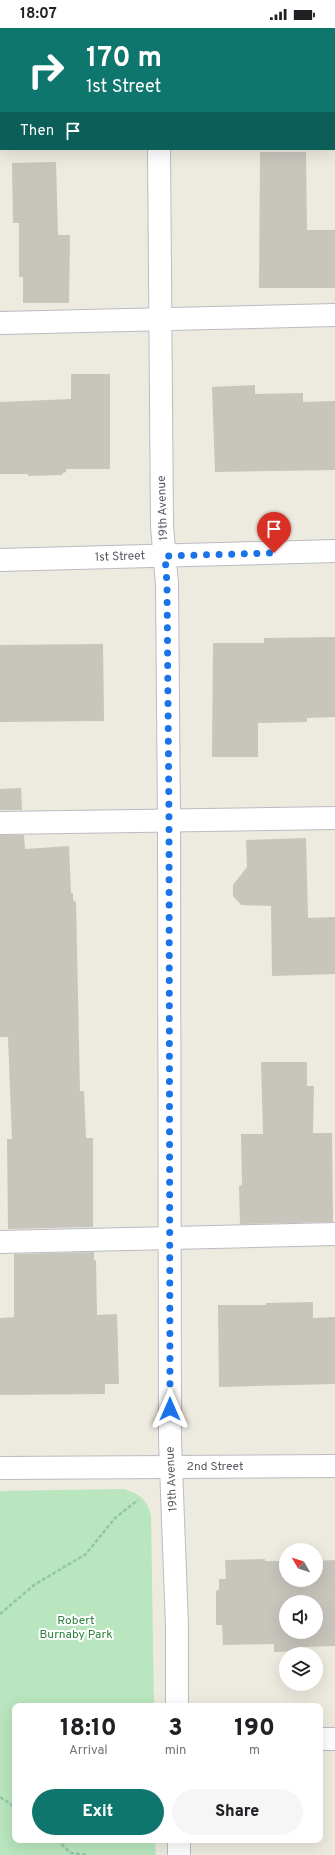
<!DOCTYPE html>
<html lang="en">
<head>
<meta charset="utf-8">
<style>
  body { margin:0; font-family:Overpass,sans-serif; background:#f6f6f6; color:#202124; height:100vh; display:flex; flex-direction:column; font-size:15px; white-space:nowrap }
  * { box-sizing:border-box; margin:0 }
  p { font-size:13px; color:#757577 }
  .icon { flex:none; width:22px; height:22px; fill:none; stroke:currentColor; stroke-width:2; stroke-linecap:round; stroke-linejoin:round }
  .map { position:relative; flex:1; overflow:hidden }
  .drawer { position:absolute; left:12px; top:1675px; width:311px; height:140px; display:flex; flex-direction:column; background:#fff; border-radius:8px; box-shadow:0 4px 16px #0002 }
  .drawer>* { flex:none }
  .hud { position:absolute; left:0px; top:0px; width:335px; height:122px; box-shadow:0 4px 16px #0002; background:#0f766e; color:#fff; overflow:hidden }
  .needle { width:26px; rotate:309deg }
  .buttons { position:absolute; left:279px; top:1515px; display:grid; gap:8px }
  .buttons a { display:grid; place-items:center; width:44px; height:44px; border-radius:50%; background:#fff; box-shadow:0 4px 16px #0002; font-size:20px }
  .pin { position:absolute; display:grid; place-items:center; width:34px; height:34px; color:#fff; margin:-41px -17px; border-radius:50% 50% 50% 0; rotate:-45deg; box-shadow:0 0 4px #0007 }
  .pin .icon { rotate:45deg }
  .me { position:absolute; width:44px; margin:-22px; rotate:0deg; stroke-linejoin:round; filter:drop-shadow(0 0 3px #0008) }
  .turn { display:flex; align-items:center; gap:14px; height:84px; padding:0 20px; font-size:18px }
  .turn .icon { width:52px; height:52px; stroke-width:2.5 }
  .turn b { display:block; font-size:28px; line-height:34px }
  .then { display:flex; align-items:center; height:38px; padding:0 20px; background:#0003; gap:8px; font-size:15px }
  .eta { display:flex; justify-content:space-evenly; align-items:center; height:68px; text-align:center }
  .eta b { font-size:24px; font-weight:800; line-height:28px }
  .button { display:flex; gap:8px; margin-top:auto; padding:8px 20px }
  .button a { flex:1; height:46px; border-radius:24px; background:#0f766e; color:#fff; font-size:16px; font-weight:800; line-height:46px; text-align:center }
  .button a+a { background:#f6f6f6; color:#202124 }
  .status { display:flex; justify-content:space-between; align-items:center; height:28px; padding:0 20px; background:#fff; direction:ltr }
  .status svg { height:11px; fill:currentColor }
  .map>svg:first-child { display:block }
  .green { fill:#b9e6be }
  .building { fill:#c7c5bc; fill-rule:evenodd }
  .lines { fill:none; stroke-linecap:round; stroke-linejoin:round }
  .minor-casing { stroke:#babcc2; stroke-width:24 }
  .path { stroke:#92c7a8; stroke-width:2.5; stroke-dasharray:4 2; stroke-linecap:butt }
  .minor { stroke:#fff; stroke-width:22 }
  .route { stroke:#1a73e8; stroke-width:7; stroke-dasharray:0 12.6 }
  .labels { text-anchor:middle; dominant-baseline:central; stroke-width:4; stroke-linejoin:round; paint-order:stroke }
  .street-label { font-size:12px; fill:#585b61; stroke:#fff }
  .park-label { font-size:12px; fill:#2e833c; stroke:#fff }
</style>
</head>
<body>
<div class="status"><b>18:07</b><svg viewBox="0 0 49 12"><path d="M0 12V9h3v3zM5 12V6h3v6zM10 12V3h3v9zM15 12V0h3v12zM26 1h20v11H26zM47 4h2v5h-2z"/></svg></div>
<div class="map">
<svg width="335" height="1827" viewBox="0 0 335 1827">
  <rect width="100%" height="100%" fill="#edebdf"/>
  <path class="green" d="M 124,1461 C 139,1466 147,1471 151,1487 L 154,1678 L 15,1678 L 15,1812 L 155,1812 L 156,1827 L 0,1827 L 0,1463 Z"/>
  <g class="building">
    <path d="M 260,124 L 306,124 L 307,202 L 335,202 L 335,260 L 259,260 Z"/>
    <path d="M 56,134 L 58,207 L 70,207 L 69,275 L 23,275 L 23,249 L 19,249 L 19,195 L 13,195 L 12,135 Z"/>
    <path d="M 71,346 L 110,346 L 110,441 L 66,441 L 66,444 L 63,445 L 62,447 L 28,448 L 28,446 L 0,446 L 0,374 L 71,371 Z"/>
    <path d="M 255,357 L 255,366 L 303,365 L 303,374 L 335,373 L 335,442 L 215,444 L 212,359 Z"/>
    <path d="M 335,609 L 335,689 L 307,690 L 307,694 L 258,695 L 258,729 L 212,729 L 213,615 L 264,615 L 264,610 Z"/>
    <path d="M 103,616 L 104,693 L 0,694 L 0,617 Z"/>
    <path d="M 21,760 L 22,782 L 0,782 L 0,761 Z"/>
    <path d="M 0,807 L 24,807 L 25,821 L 69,818 L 71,865 L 73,865 L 73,872 L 76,874 L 80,1063 L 84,1063 L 86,1110 L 93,1110 L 93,1199 L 8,1201 L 7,1111 L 12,1111 L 8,1009 L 0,1009 Z"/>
    <path d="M 306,810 L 308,890 L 335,889 L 335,946 L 272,948 L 271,878 L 241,877 L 233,868 L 233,857 L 247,839 L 246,812 Z"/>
    <path d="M 261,1034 L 307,1034 L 307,1058 L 314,1058 L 313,1105 L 332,1105 L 333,1194 L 240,1196 L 239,1158 L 242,1157 L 241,1106 L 263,1106 Z"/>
    <path d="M 94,1224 L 94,1233 L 96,1232 L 97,1287 L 117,1286 L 119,1356 L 105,1356 L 105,1366 L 0,1367 L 0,1290 L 14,1289 L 14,1226 Z"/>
    <path d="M 313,1274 L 313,1290 L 335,1289 L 335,1356 L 219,1359 L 218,1277 L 266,1277 L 266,1275 Z"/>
    <path d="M 265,1531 L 265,1533 L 286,1533 L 286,1552 L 316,1552 L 316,1533 L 335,1532 L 335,1618 L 304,1619 L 304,1623 L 274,1624 L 274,1616 L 223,1617 L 222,1597 L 216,1597 L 216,1563 L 219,1562 L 219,1551 L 226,1551 L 225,1532 ZM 286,1574 L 316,1574 L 316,1604 L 286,1604 Z"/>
  </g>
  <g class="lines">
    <defs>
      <g id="minor">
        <path d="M 157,0 L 158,1"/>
        <path d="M 159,121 L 162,498 L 167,556 L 169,792 L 170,1412 L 177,1598 L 177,1678"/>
        <path d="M 0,295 L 335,287"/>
        <path d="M 0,532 L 335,523"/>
        <path d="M 0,795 L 335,790"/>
        <path d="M 0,1214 L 335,1206"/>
        <path d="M 0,1440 L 335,1438"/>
        <path d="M 320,1711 L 335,1711"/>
        <path d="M 179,1812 L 179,1827"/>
      </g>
    </defs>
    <use href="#minor" class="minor-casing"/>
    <g class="path">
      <path d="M 0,1586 L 34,1557 L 86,1526 L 115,1490 L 138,1472"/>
      <path d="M 0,1769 L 15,1779"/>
      <path d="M 57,1812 L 71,1825 L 88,1827"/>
    </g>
    <use href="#minor" class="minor"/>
  </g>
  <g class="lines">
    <path class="route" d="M 170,1381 L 169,792 L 167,556 L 165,528 L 274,525"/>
  </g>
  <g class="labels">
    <g class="street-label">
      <text transform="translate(163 480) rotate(-92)">19th Avenue</text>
      <text transform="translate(120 529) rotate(-2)">1st Street</text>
      <text x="215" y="1439">2nd Street</text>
      <text transform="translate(172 1451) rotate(-93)">19th Avenue</text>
    </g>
    <g class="park-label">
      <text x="76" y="1593">Robert<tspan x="76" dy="14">Burnaby Park</tspan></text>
    </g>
  </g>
</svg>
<div class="buttons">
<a><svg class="needle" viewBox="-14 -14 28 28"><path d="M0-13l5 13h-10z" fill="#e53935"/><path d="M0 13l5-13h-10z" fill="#757577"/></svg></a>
<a><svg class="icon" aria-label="sound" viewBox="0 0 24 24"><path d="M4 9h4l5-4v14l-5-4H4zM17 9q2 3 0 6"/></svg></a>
<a><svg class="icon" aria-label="layers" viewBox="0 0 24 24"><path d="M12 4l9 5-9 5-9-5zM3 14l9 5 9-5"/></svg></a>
</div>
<div class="pin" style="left:274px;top:525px;background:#d93025"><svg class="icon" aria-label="arrive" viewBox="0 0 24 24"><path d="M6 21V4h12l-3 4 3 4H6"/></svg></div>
<svg class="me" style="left:170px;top:1381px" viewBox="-20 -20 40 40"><path d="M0-17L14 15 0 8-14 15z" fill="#1a73e8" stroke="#fff" stroke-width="4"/></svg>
<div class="hud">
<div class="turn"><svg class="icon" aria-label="right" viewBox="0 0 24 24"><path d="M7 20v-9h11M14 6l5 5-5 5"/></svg><div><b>170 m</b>1st Street</div></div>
<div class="then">Then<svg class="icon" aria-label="arrive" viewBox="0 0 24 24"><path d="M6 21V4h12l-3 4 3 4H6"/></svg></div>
</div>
<section class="drawer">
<div class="eta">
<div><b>18:10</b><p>Arrival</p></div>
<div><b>3</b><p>min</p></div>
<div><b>190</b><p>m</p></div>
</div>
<div class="button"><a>Exit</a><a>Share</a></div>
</section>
</div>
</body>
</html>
